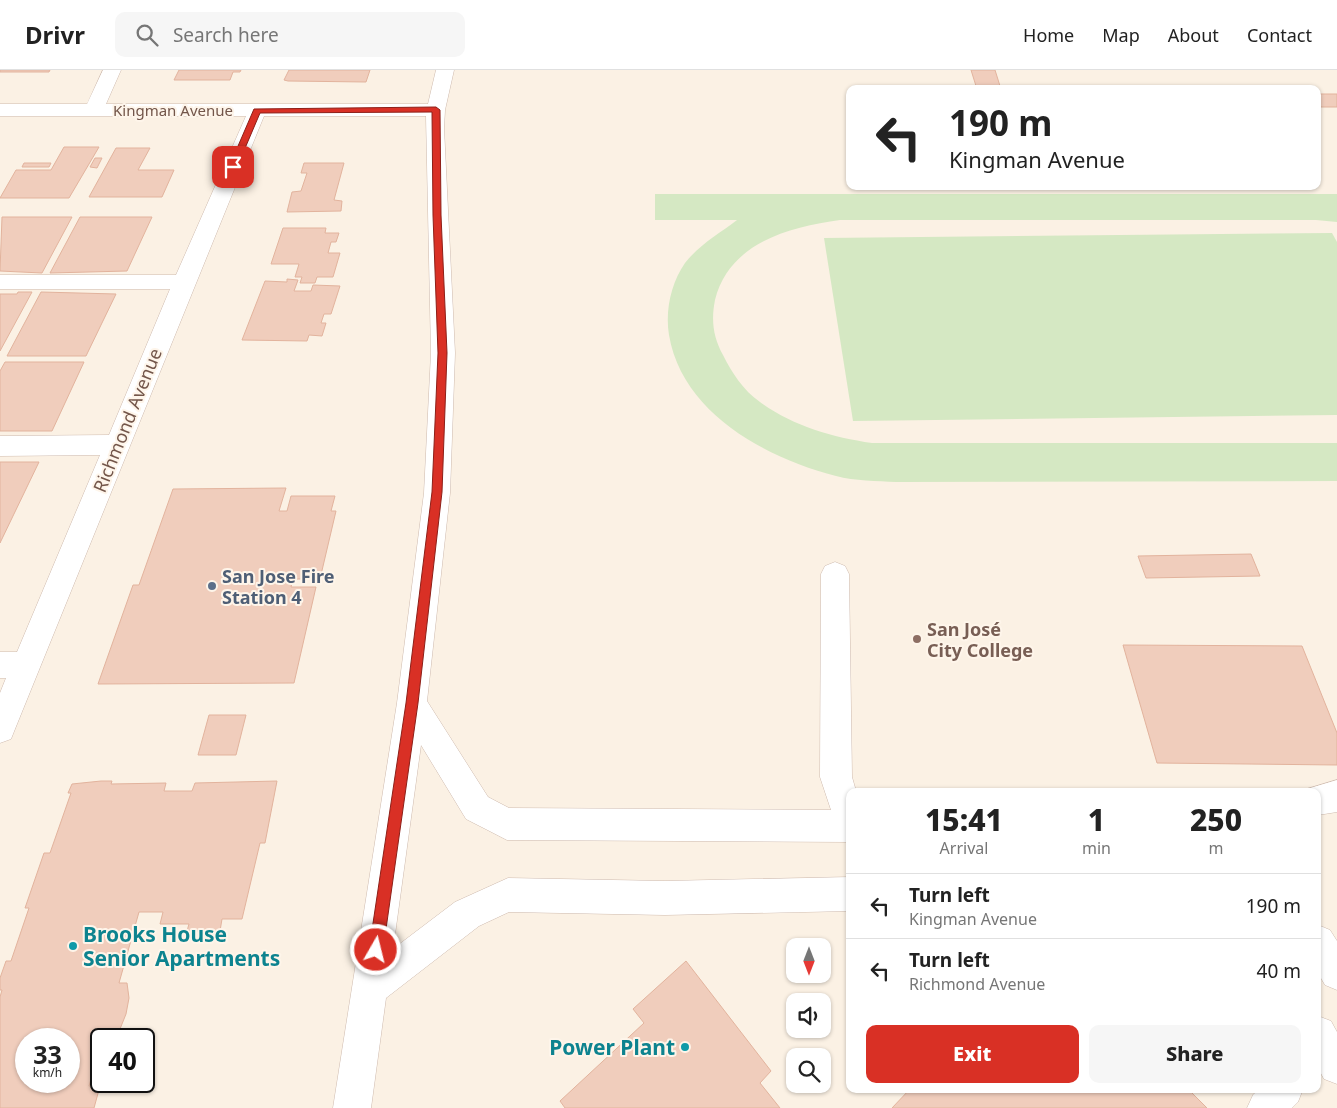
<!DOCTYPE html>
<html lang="en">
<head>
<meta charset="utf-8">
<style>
  body { margin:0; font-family:"Noto Sans",sans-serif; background:#f6f6f6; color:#222; height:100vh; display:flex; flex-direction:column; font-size:19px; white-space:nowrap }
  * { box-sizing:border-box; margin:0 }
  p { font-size:16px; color:#767676 }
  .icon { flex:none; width:28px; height:28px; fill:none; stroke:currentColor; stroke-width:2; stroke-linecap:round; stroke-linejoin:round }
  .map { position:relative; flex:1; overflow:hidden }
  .sheet { position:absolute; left:846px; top:718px; width:475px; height:305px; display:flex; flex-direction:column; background:#fff; border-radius:10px; box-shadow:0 1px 4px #0004 }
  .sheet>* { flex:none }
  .top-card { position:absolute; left:846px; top:15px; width:475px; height:105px; border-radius:10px; box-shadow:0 1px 4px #0004; background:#fff; color:#222; overflow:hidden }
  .needle { width:32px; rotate:180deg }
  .fabs { position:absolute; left:786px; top:868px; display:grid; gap:10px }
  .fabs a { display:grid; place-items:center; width:45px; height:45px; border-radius:10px; background:#fff; box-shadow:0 1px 4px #0004; font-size:25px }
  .speed { position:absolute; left:15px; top:958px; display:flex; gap:10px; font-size:25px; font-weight:700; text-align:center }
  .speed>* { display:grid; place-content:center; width:65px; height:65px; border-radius:50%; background:#fff; box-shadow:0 1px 4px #0004; line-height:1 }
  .speed small { font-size:12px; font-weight:400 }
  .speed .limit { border:2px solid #111; border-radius:8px; background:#fff; color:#111 }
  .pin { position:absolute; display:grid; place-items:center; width:42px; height:42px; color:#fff; margin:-21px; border-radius:10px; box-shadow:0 2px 8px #0006 }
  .me { position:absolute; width:55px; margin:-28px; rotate:8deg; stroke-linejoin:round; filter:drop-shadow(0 0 4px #0008) }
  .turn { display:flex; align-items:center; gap:18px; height:105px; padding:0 20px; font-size:22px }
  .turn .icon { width:65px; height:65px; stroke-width:2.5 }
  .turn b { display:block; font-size:35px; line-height:42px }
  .eta { display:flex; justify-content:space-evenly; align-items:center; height:85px; text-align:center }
  .eta b { font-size:30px; font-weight:800; line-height:35px }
  .primary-button { display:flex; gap:10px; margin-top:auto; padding:10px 20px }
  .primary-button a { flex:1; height:58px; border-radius:10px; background:#d93025; color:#fff; font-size:20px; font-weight:800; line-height:58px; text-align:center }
  .primary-button a+a { background:#f6f6f6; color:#222 }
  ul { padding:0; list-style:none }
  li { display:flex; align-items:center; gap:15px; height:65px; padding:0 20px; border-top:1px solid #e0e0e0 }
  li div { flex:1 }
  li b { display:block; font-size:19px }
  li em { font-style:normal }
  header { display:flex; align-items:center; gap:30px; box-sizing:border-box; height:70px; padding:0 25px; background:#fff; border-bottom:1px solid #e0e0e0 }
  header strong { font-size:24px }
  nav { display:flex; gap:28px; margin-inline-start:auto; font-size:18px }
  .search { width:350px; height:45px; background:#f6f6f6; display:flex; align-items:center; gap:12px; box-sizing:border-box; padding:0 18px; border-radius:10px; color:#767676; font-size:19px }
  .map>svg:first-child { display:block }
  .green { fill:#d5e8c3 }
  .building { fill:#f0cdbc; stroke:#e2b39d; fill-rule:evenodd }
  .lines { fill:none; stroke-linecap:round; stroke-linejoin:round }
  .minor-casing { stroke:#cebaae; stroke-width:1 }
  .minor { fill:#fff; fill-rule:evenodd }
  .route { fill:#d93025; stroke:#8d1f18 }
  .service-dot { fill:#5c6f8a; stroke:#fef5ea; stroke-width:2 }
  .education-dot { fill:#8d6e63; stroke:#fef5ea; stroke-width:2 }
  .culture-dot { fill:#0f9aa8; stroke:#fef5ea; stroke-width:2 }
  .labels { text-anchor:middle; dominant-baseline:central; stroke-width:4; stroke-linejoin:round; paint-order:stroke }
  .far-street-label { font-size:15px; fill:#73564a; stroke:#fef5ea }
  .street-label { font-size:18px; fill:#73564a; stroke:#fef5ea }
  .service-label { font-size:18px; font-weight:bold; fill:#4e5e75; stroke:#fef5ea; text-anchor:start }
  .education-label { font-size:18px; font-weight:bold; fill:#785e54; stroke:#fef5ea; text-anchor:start }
  .near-culture-label { font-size:21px; font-weight:bold; fill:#0d838f; stroke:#fef5ea; text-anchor:start }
</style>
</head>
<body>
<header>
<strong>Drivr</strong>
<div class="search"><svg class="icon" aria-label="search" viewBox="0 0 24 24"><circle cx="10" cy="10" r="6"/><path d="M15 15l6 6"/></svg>Search here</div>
<nav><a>Home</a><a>Map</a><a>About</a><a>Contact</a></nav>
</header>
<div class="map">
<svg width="1337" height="1038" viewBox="0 0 1337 1038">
  <rect width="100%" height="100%" fill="#fbf1e4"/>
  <g class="green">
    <path d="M 655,124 L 1337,124 L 1337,152 L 1316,150 L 840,150 C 789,157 729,173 715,230 C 711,250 713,267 723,285 C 732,303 743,320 760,332 C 793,356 832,367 872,373 L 1337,373 L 1337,411 L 896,412 C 877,411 855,411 836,406 C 766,388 682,343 669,265 C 665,241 671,213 685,193 C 700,174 719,164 737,150 L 655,150 Z"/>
    <path d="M 1332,163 L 1337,172 L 1337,345 L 853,351 L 824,168 Z"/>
  </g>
  <g class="building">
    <path d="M 0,0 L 50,0 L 49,2 L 0,2 Z"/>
    <path d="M 179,0 L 241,0 L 240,2 L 233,2 L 230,10 L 174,10 Z"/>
    <path d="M 289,0 L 370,0 L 366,12 L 288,11 L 284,10 Z"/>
    <path d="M 971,0 L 995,0 L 1000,16 L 976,16 Z"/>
    <path d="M 1318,24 L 1337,24 L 1337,37 L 1321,37 L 1318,32 Z"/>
    <path d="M 64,77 L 99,77 L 69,128 L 0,128 L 16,100 L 51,100 Z"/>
    <path d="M 116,78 L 150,78 L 138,100 L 174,100 L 162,127 L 89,127 Z"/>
    <path d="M 95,88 L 102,88 L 97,98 L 90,97 Z"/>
    <path d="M 24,93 L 51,93 L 49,97 L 22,97 Z"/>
    <path d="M 304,93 L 344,93 L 334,130 L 342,131 L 341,141 L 287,142 L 292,122 L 301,121 L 307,103 L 301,103 Z"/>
    <path d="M 2,147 L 72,147 L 42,203 L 0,201 Z"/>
    <path d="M 80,147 L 152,147 L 127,201 L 50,203 Z"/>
    <path d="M 283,158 L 326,158 L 325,163 L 339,163 L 336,172 L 331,172 L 328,183 L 340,183 L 333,207 L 317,207 L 315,213 L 300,213 L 302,207 L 295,207 L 299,194 L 271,194 Z"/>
    <path d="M 287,209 L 298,210 L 294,221 L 311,221 L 313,215 L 340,216 L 331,244 L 324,244 L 321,253 L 326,253 L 322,266 L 309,265 L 307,271 L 242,270 L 265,211 L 287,212 Z"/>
    <path d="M 18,222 L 32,222 L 0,281 L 0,224 L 17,224 Z"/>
    <path d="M 41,222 L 116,224 L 86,286 L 7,286 Z"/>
    <path d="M 5,292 L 84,292 L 52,361 L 0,361 L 0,301 Z"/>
    <path d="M 0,392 L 39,392 L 0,473 Z"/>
    <path d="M 286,418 L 279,441 L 287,441 L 291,426 L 335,426 L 331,441 L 336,441 L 320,509 L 293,509 L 291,517 L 316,517 L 294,613 L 98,614 L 133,515 L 139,515 L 173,419 Z"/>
    <path d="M 1251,484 L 1260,506 L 1146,508 L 1138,486 Z"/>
    <path d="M 1123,575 L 1302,576 L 1337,663 L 1337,695 L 1157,693 Z"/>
    <path d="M 209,645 L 246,645 L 236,685 L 198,685 Z"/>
    <path d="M 101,711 L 112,711 L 111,714 L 166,713 L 164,721 L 192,721 L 195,713 L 277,711 L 265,773 L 260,773 L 242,849 L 222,849 L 220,861 L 187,861 L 189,854 L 160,854 L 163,842 L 139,842 L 119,913 L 127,913 L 129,928 L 126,944 L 116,969 L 101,969 L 101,981 L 99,981 L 89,1016 L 100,1016 L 94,1038 L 0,1038 L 0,927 L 2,920 L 0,920 L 0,908 L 6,891 L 11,891 L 29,838 L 25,838 L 44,783 L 50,783 L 71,723 L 68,723 L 72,714 ZM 26,969 L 69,969 L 69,1011 L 26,1011 Z"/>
    <path d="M 686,891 L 771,1001 L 760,1013 L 780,1038 L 565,1038 L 560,1031 L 644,953 L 633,939 Z"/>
    <path d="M 910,1019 L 1188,1019 L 1207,1038 L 892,1038 Z"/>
  </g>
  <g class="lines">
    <defs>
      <g id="minor">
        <path d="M 103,0 L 121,0 L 106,34 L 428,34 L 436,0 L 454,0 L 445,40 L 444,58 L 455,283 L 450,423 L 427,631 L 488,727 L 509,738 L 831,740 L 820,707 L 821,504 L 825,496 L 835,492 L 845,496 L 849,504 L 852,707 L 856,721 L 850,721 L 850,772 L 507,770 L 466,749 L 421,675 L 393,879 L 455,832 L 508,808 L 665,811 L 850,807 L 850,841 L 665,845 L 509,842 L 479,856 L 386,928 L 371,1038 L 333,1038 L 397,633 L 424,423 L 431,283 L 426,46 L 264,46 L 15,659 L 11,669 L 0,673 L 0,623 L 6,608 L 0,608 L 0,582 L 17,582 L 100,385 L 0,386 L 0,366 L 109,365 L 170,219 L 0,219 L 0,205 L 176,205 L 246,46 L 0,46 L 0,34 L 87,34 Z"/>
        <path d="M 1337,710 L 1337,742 L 1318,745 L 1318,721 L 1306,721 L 1307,719 Z"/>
        <path d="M 1318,855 L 1330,860 L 1337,871 L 1337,920 L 1325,915 L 1318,903 Z"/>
        <path d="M 1318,946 L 1331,951 L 1337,962 L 1337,1014 L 1324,1009 L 1318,998 Z"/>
        <path d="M 1259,1019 L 1303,1019 L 1298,1032 L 1292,1038 L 1247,1038 L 1253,1025 Z"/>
      </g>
    </defs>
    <use href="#minor" class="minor-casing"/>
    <use href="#minor" class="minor"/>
  </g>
  <path class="route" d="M 436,37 L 440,40 L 441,145 L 447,283 L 442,422 L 418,633 L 383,880 L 381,885 L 376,887 L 371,885 L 369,880 L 406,633 L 432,422 L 438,283 L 433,145 L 432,42 L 260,43 L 237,97 L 233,99 L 229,97 L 254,39 Z"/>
  <circle class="service-dot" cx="212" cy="516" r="5"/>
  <circle class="education-dot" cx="917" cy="569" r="5"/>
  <g class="culture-dot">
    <circle cx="73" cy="876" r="5"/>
    <circle cx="685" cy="977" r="5"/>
  </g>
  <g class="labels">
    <g class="far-street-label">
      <text x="173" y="40">Kingman Avenue</text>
    </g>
    <g class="street-label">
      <text transform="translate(127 350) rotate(-68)">Richmond Avenue</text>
    </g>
    <g class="service-label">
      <text x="222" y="506">San Jose Fire<tspan x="222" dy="21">Station 4</tspan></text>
    </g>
    <g class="education-label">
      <text x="927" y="559">San José<tspan x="927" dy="21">City College</tspan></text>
    </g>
    <g class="near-culture-label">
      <text x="83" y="864">Brooks House<tspan x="83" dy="24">Senior Apartments</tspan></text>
      <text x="675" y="977" text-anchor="end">Power Plant</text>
    </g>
  </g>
</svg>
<div class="fabs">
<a><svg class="needle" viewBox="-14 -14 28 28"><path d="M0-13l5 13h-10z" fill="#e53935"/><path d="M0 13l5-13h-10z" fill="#767676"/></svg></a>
<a><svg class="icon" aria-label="sound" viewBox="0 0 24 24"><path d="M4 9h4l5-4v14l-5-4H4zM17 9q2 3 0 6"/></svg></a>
<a><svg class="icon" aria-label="search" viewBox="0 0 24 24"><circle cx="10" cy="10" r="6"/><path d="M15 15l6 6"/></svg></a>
</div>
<div class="speed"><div>33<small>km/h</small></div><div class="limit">40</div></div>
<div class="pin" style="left:233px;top:97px;background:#d93025"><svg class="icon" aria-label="arrive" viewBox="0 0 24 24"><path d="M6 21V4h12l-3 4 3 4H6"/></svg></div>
<svg class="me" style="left:376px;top:880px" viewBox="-20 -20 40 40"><circle r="17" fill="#d93025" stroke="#fff" stroke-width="3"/><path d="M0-11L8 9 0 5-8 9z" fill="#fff"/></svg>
<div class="top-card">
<div class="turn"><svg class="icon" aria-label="left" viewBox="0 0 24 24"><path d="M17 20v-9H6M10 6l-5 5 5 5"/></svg><div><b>190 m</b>Kingman Avenue</div></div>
</div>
<section class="sheet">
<div class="eta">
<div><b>15:41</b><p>Arrival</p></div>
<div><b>1</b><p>min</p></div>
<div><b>250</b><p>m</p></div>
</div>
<ul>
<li><svg class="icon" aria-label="left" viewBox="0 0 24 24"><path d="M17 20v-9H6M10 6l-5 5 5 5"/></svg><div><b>Turn left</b><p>Kingman Avenue</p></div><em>190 m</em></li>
<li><svg class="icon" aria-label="left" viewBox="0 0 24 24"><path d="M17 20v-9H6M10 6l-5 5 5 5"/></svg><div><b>Turn left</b><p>Richmond Avenue</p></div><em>40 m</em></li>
</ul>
<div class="primary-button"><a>Exit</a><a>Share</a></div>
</section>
</div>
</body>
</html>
